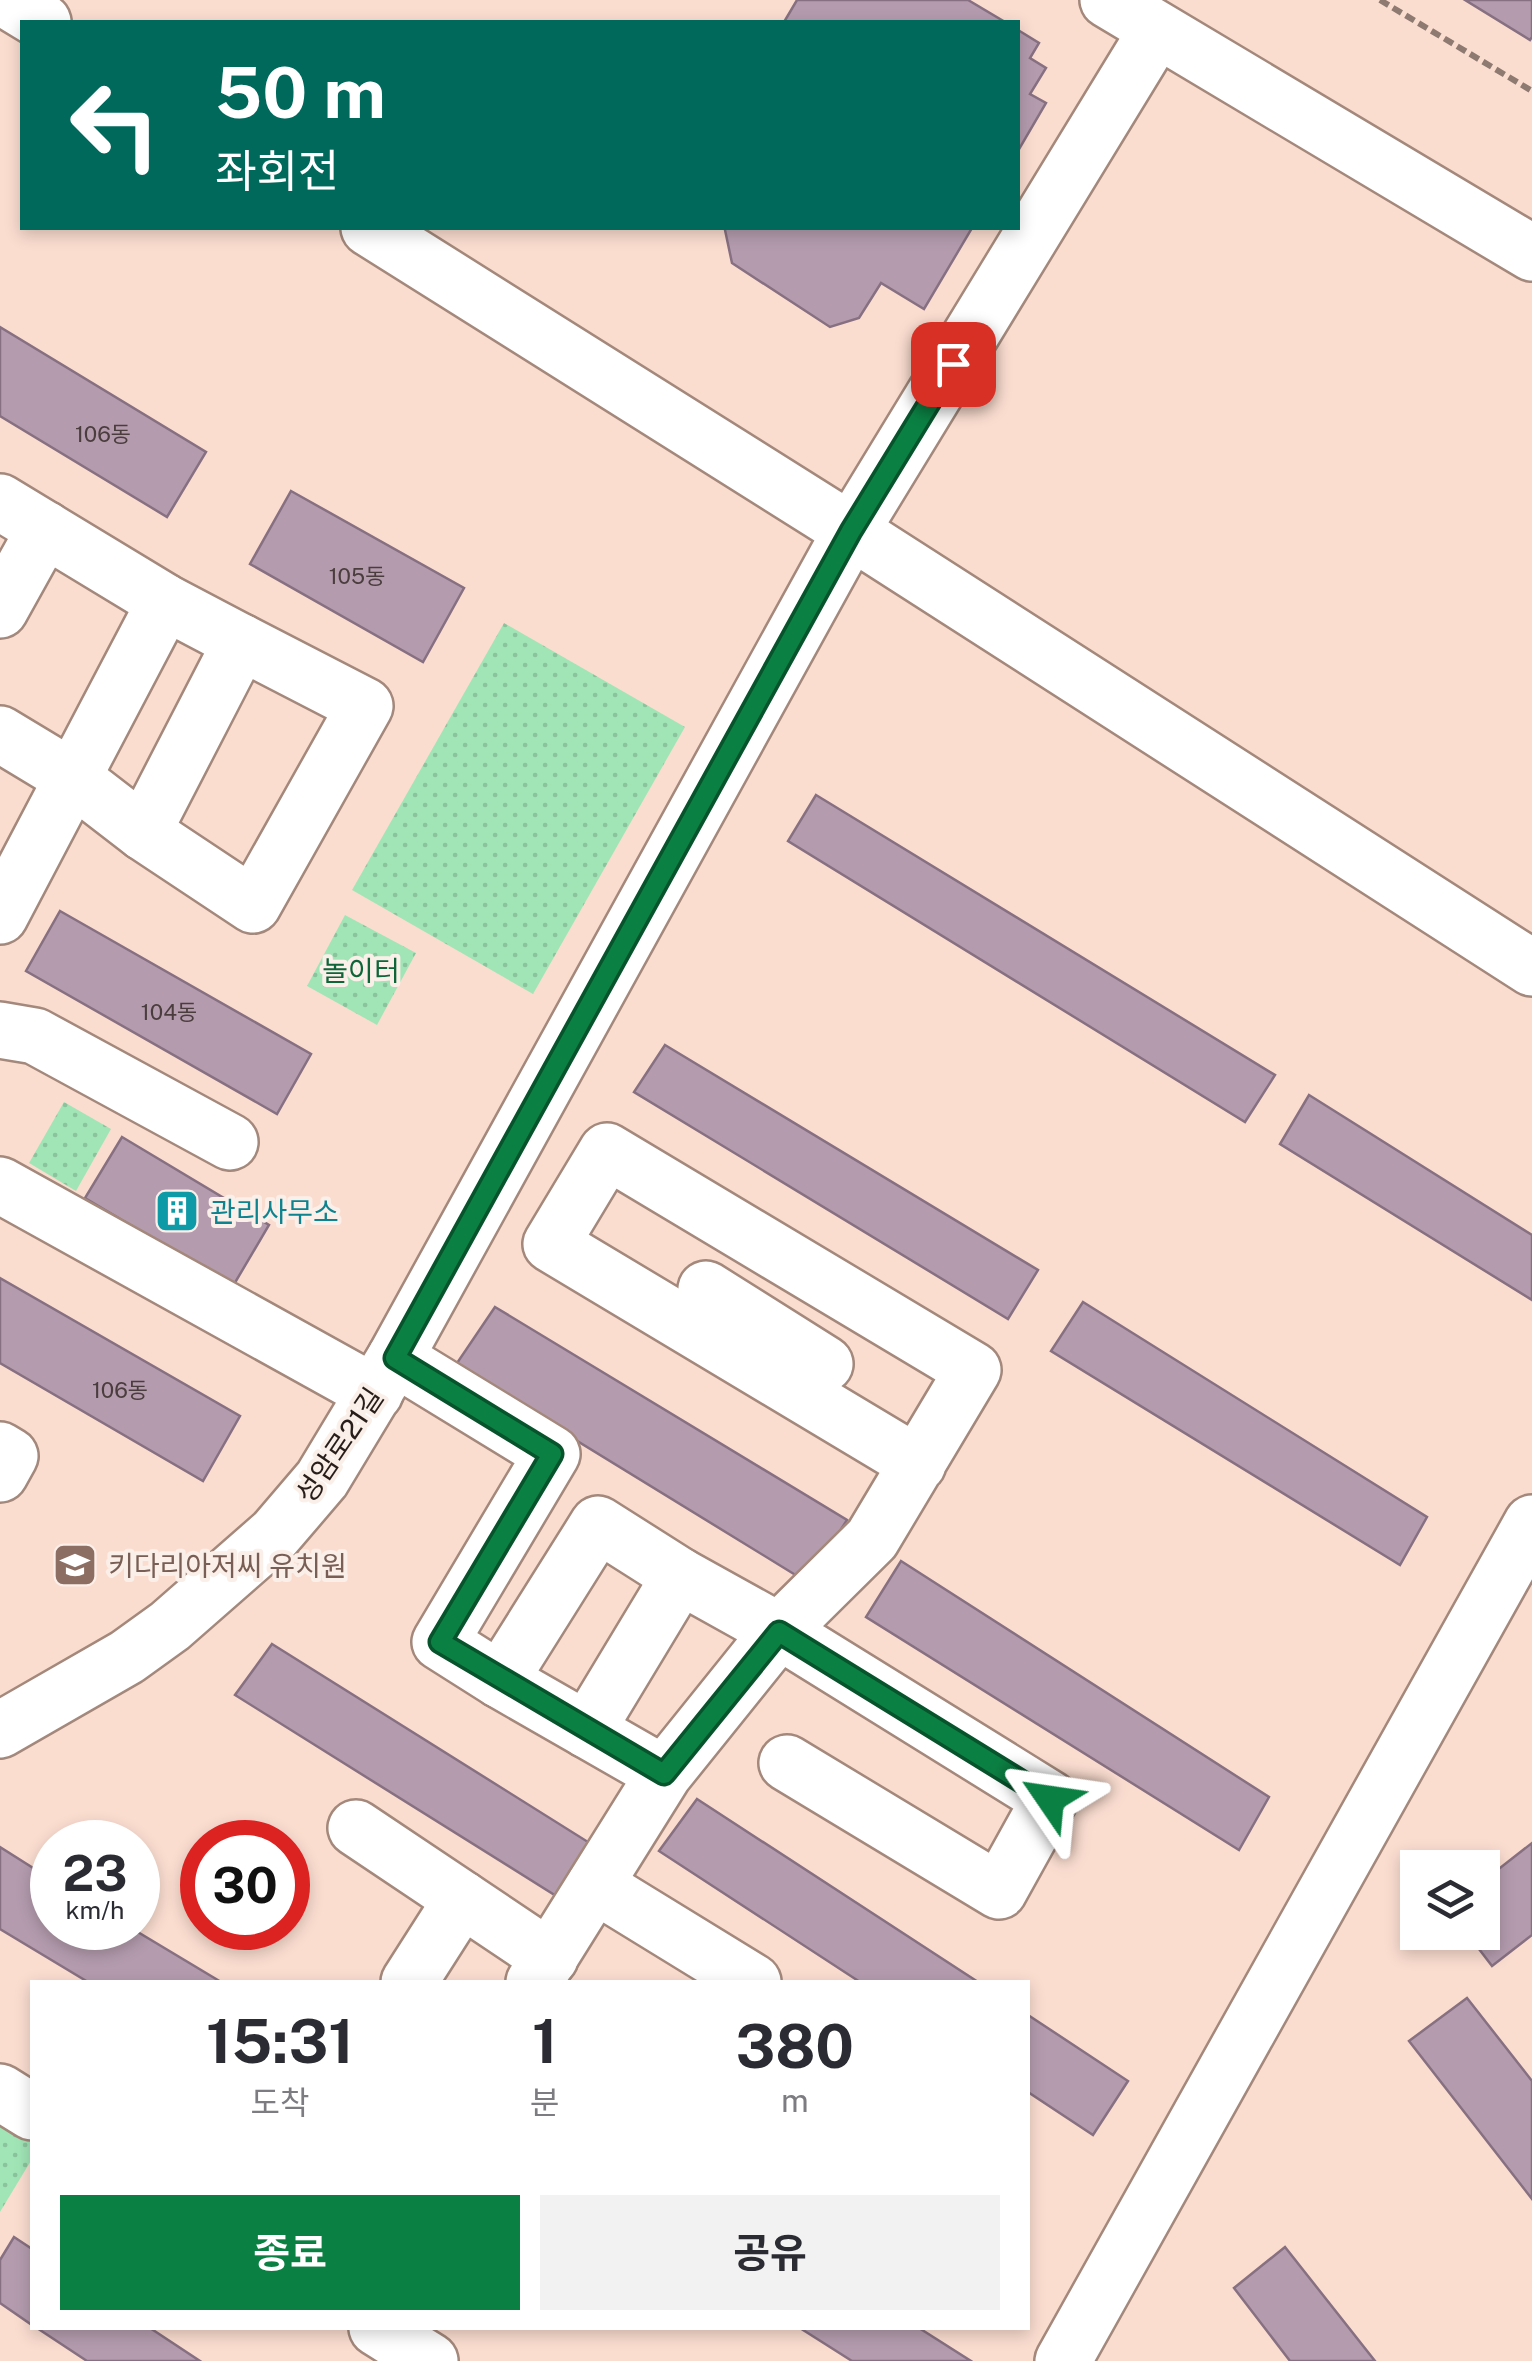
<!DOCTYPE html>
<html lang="ko">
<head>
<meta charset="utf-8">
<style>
  body { margin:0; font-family:"Public Sans","Noto Sans KR",sans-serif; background:#f2f2f3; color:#2b2b33; height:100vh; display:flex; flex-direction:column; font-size:38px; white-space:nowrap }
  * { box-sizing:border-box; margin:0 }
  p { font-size:32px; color:#7c7c81 }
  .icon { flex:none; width:55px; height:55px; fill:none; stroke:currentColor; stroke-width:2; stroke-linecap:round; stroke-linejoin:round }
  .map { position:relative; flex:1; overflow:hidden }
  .sheet { position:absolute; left:30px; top:1980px; width:1000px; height:350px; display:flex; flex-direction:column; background:#fff; border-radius:0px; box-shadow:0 5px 15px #0003 }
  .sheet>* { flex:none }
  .hud { position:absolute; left:20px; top:20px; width:1000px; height:210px; border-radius:0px; box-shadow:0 5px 15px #0003; background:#00695c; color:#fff; overflow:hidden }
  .tools { position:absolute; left:1400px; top:1850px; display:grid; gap:20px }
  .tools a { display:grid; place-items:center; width:100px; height:100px; border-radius:0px; background:#fff; box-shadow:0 5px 15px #0003; font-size:50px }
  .speed { position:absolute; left:30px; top:1820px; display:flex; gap:20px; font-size:50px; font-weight:700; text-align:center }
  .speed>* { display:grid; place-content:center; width:130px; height:130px; border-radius:50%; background:#fff; box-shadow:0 5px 15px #0003; line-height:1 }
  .speed small { font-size:25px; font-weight:400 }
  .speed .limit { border:15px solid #d22; background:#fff; color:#111 }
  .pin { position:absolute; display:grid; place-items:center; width:85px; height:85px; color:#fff; margin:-42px; border-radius:20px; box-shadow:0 5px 15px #0006 }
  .me { position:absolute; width:110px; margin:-55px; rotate:302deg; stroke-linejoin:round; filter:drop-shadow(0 0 8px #0008) }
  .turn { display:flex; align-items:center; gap:35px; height:210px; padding:0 30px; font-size:45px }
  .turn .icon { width:130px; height:130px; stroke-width:2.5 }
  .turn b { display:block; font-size:70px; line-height:85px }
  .eta { display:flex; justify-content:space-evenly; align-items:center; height:170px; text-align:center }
  .eta b { font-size:60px; font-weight:700; line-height:70px }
  .button { display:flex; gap:20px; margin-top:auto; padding:20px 30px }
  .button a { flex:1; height:115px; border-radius:0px; background:#0b8043; color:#fff; font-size:40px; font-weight:700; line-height:115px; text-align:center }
  .button a+a { background:#f2f2f3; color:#2b2b33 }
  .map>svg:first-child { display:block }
  .park { fill:url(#park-dots) }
  .building { fill:#b49cae; stroke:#877081; stroke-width:2.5 }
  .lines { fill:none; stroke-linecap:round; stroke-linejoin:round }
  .minor-casing { stroke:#a3887b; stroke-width:60 }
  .path { stroke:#8e7a71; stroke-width:6; stroke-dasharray:10 5; stroke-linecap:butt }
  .minor { stroke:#fff; stroke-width:55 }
  .route-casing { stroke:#07532c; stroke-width:25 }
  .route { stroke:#0b8043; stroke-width:18 }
  .labels { text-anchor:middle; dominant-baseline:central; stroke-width:8; stroke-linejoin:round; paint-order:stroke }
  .number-label { font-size:22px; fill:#4b3d3e }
  .park-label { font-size:28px; fill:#0e6538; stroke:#fbefe9 }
  .culture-label { font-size:28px; fill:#0d838f; stroke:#fbefe9; text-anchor:start }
  .street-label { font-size:28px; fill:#281d19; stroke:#fbefe9 }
  .education-label { font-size:28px; fill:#785e54; stroke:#fbefe9; text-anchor:start }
</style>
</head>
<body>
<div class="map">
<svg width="1532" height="2361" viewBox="0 0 1532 2361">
  <defs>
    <pattern id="park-dots" width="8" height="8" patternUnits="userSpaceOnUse" patternTransform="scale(2.5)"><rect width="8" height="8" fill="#a1e5b6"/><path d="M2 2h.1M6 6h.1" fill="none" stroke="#8bc49c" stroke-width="1.8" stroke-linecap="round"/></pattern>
  </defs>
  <rect width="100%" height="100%" fill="#fbddd0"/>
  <g class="park">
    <path d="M 504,623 L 685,727 L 533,994 L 352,890 Z"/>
    <path d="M 345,915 L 416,953 L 377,1025 L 307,986 Z"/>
    <path d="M 64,1102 L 111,1129 L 76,1191 L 29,1163 Z"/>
    <path d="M 0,2069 L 32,2089 L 32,2159 L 0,2212 Z"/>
  </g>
  <g class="building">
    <path d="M 797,0 L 968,0 L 1005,22 L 784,22 Z"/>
    <path d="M 1465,0 L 1532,0 L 1532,37 L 1530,40 Z"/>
    <path d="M 1018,30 L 1039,43 L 1030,58 L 1046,68 L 1030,94 L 1046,103 L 1018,151 Z"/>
    <path d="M 726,228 L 972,228 L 924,309 L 881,283 L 859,318 L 830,327 L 732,263 L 725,230 Z"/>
    <path d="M 0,327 L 206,452 L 167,517 L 0,416 Z"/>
    <path d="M 291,491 L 464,588 L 423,662 L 250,564 Z"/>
    <path d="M 816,795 L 1275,1075 L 1245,1122 L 788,841 Z"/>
    <path d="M 60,911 L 311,1054 L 277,1114 L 26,971 Z"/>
    <path d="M 665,1045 L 1038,1270 L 1008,1319 L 634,1092 Z"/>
    <path d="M 1309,1095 L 1532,1235 L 1532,1300 L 1280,1144 Z"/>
    <path d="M 122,1137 L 269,1225 L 233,1286 L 85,1198 Z"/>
    <path d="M 0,1278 L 240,1416 L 203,1481 L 0,1363 Z"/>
    <path d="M 1083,1302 L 1427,1517 L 1400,1565 L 1051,1351 Z"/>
    <path d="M 495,1307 L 847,1520 L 807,1582 L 455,1366 Z"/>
    <path d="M 901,1561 L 1269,1797 L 1239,1850 L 866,1617 Z"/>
    <path d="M 272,1644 L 596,1847 L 561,1899 L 235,1695 Z"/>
    <path d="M 697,1799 L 978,1982 L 860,1982 L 659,1851 Z"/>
    <path d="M 1532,1843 L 1532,1935 L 1492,1966 L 1466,1932 L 1482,1932 L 1482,1882 Z"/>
    <path d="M 0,1847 L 52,1880 L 52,1928 L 131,1928 L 221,1982 L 88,1982 L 0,1929 Z"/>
    <path d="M 1467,1998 L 1532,2081 L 1532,2199 L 1409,2041 Z"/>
    <path d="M 1028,2015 L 1128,2081 L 1093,2135 L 1028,2092 Z"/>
    <path d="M 14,2237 L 32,2249 L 32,2325 L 0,2303 L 0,2260 Z"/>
    <path d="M 1285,2247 L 1375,2361 L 1290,2361 L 1234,2288 Z"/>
    <path d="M 37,2328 L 150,2328 L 200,2361 L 87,2361 Z"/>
    <path d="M 800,2328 L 919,2328 L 971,2361 L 852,2361 Z"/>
  </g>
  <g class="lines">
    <defs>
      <g id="minor">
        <path d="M 7,0 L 43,22"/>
        <path d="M 1108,0 L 1532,253"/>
        <path d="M 369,228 L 851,531 L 1532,968"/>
        <path d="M 0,502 L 165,602 L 241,642 L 143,832 L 73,778 L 0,734"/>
        <path d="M 0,610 L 45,529"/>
        <path d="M 143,832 L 253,905 L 365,706 L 241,642"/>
        <path d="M 0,916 L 165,602"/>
        <path d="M 0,1030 L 35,1036 L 230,1142"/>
        <path d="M 0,1185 L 375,1393"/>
        <path d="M 706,1289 L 825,1364"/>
        <path d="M 395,1358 L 552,1454 L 440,1642 L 500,1680"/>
        <path d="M 0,1450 L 10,1456 L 0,1474"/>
        <path d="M 0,1730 L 127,1657 L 170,1626 L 275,1534 L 322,1479 L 395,1358 L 851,531 L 1157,30"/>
        <path d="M 587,1730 L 680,1576"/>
        <path d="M 787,1763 L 999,1891 L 1050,1799 L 779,1631 L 872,1539 L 973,1370 L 607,1151 L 551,1244 L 918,1464"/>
        <path d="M 356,1828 L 550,1958"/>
        <path d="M 595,1885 L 753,1982"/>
        <path d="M 409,1982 L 462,1899"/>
        <path d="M 534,1982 L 664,1774 L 779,1631 L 680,1576 L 598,1524 L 500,1680 L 664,1774"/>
        <path d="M 0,2092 L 32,2112"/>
        <path d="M 377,2328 L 430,2361"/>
        <path d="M 1063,2361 L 1532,1523"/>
      </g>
    </defs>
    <use href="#minor" class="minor-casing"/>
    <path class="path" d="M 1380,0 L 1532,91"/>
    <use href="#minor" class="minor"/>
  </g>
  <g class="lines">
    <defs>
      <path id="route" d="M 953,364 L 851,531 L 395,1358 L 552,1454 L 440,1642 L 664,1774 L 779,1632 L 1050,1799"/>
    </defs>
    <use href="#route" class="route-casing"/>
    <use href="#route" class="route"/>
  </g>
  <defs>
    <symbol id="building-square" viewBox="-11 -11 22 22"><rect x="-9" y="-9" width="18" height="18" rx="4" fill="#0f9aa8" stroke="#fbefe9"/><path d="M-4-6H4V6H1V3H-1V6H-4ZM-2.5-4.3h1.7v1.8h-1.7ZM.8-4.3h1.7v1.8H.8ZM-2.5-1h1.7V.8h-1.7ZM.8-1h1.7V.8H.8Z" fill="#fff"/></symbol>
    <symbol id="school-square" viewBox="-11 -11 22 22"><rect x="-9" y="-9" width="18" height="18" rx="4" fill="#8d6e63" stroke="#fbefe9"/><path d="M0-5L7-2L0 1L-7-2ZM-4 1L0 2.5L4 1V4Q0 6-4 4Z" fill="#fff"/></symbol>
  </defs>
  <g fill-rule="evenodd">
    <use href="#building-square" x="152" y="1186" width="50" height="50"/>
    <use href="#school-square" x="50" y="1540" width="50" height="50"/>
  </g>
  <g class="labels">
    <g class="number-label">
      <text x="103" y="434">106동</text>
      <text x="357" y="576">105동</text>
      <text x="169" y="1012">104동</text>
      <text x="120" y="1390">106동</text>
    </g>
    <g class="park-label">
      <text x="361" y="970">놀이터</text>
    </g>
    <g class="culture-label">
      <text x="210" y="1211">관리사무소</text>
    </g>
    <g class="street-label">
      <text transform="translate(339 1445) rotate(-56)">성암로21길</text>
    </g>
    <g class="education-label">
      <text x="108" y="1565">키다리아저씨 유치원</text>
    </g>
  </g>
</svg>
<div class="tools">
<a><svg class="icon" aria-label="layers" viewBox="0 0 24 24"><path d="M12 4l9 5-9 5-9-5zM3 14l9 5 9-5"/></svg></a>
</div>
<div class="speed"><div>23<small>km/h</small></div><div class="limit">30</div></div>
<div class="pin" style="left:953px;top:364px;background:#d93025"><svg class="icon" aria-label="arrive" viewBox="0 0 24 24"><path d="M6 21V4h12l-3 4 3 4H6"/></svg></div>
<svg class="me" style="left:1050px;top:1799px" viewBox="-20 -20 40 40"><path d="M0-17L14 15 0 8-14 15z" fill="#0b8043" stroke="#fff" stroke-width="4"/></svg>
<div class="hud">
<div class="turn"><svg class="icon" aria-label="left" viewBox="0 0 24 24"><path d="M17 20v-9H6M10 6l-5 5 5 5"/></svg><div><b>50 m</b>좌회전</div></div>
</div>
<section class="sheet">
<div class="eta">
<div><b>15:31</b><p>도착</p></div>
<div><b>1</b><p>분</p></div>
<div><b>380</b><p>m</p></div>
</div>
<div class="button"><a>종료</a><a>공유</a></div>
</section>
</div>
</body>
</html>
